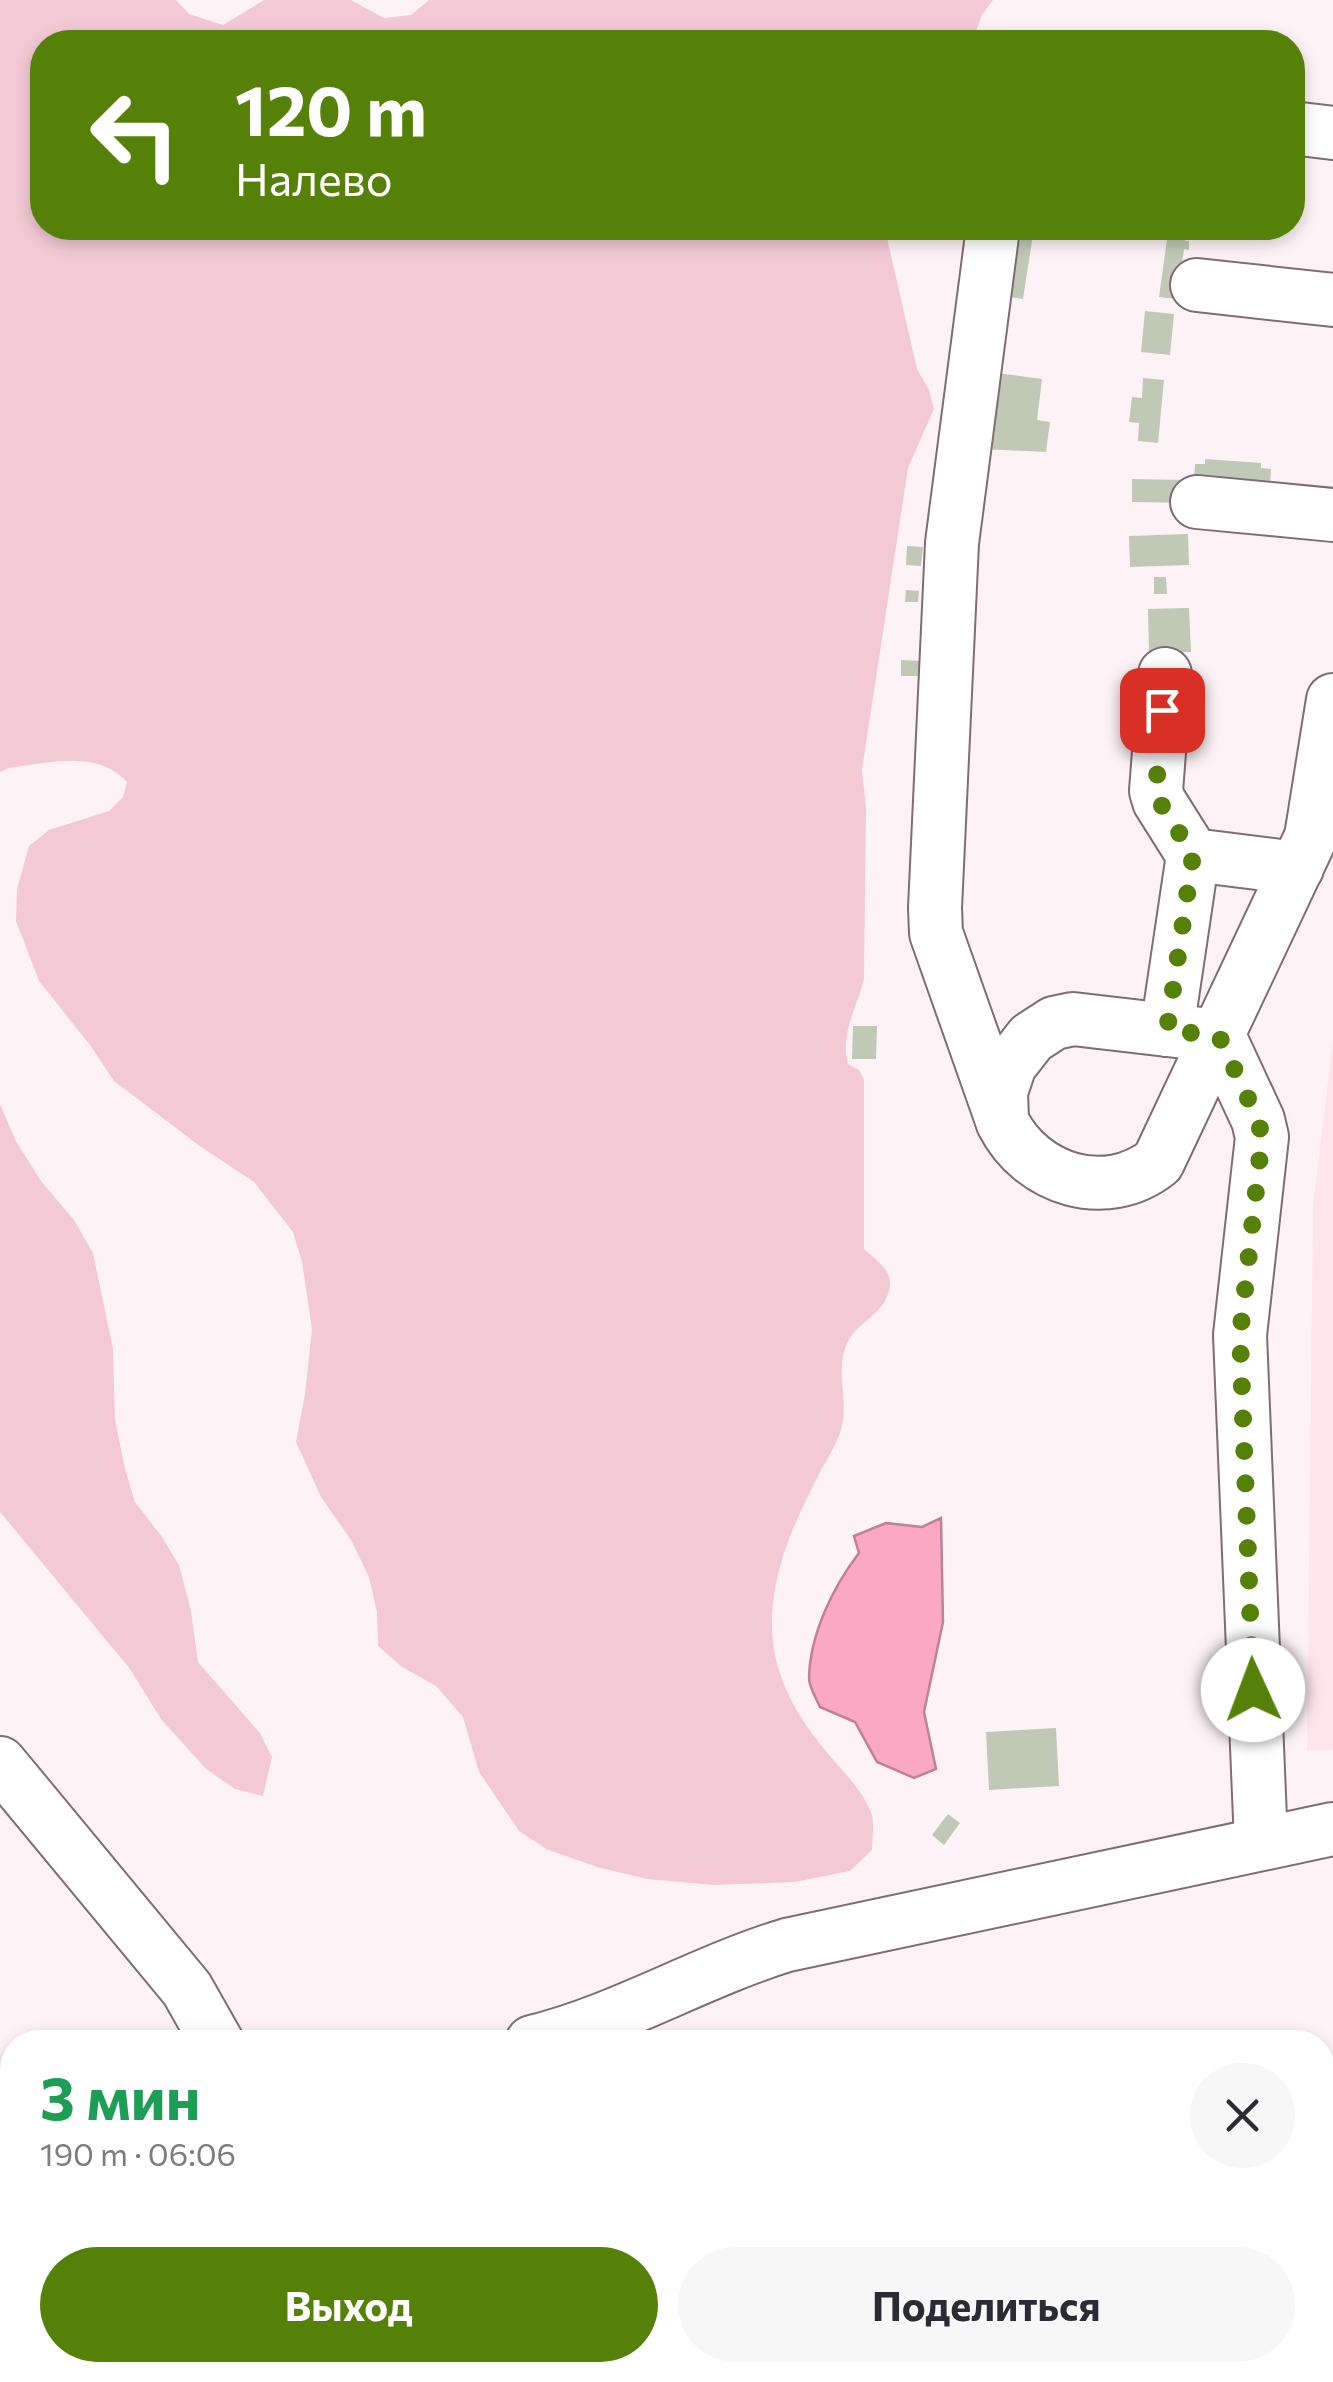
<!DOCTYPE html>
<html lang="ru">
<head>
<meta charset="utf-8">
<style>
  body { margin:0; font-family:Commissioner,sans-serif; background:#f7f7f7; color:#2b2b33; height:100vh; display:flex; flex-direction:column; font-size:38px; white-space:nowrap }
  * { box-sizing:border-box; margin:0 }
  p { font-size:32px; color:#7c7c81 }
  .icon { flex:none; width:55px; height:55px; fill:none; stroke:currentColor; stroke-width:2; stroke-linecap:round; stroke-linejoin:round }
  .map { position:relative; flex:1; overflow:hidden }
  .details { position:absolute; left:0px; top:2030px; width:1335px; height:352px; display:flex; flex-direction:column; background:#fff; border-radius:40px 40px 0 0; box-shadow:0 5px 15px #0003 }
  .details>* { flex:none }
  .hud { position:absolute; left:30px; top:30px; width:1275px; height:210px; border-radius:40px; box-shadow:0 5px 15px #0003; background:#568109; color:#fff; overflow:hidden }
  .pin { position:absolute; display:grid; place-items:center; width:85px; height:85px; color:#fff; margin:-42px; border-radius:20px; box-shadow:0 5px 15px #0006 }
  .me { position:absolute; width:110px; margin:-55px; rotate:358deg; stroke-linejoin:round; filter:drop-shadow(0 0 8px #0008) }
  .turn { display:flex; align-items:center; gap:35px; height:210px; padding:0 40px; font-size:45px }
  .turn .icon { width:130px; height:130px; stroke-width:2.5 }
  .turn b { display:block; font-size:70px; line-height:85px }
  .round { display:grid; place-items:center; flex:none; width:105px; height:105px; border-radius:52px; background:#f7f7f7 }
  .headline { display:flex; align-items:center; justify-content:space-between; height:170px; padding:0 40px }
  h1 { font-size:60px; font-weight:700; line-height:75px; color:#1e9e55 }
  .primary-button { display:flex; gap:20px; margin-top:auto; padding:20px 40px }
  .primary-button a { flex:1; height:115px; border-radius:60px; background:#568109; color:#fff; font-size:40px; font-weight:700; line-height:115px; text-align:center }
  .primary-button a+a { background:#f7f7f7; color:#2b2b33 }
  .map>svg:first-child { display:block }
  .built { fill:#ffe4ec }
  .green { fill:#f3c9d6 }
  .water { fill:#fba8c5; stroke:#be8196; stroke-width:2.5 }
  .building { fill:#bfc9b6 }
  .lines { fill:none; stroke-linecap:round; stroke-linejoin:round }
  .minor-casing { stroke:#826c73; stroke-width:56 }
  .minor { stroke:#fff; stroke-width:52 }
  .route { stroke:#568109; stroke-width:18; stroke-dasharray:0 32.4 }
</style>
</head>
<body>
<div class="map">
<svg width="1333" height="2382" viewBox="0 0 1333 2382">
  <rect width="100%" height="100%" fill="#fdf3f6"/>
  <path class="built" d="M 1333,1041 L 1333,1750 L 1307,1750 L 1313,1205 Z"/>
  <g class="green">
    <path d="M 0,0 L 176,0 L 189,14 L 223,25 L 264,0 L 351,0 L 384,18 L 411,15 L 429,0 L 993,0 L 982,15 L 972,42 L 42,42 L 42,228 L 885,229 L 917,369 L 929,390 L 934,409 L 908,468 L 862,770 L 866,807 L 864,979 C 857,1008 840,1033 848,1064 L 859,1070 L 864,1079 L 864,1249 C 874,1258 891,1269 890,1284 C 889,1310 862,1320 850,1338 C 834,1364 847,1394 843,1421 C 840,1440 827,1459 818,1476 C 802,1508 786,1540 778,1575 C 761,1645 781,1697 826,1751 C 841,1770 862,1789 871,1812 C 875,1823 872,1839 872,1850 L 850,1871 L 795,1882 L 714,1885 L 647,1879 L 597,1867 L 546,1849 L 519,1831 L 479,1772 L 463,1717 L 436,1686 L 402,1667 L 378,1646 L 377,1612 L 369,1577 L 351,1540 L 321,1497 L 296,1442 L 305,1394 L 312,1329 L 302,1262 L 293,1232 L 254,1182 L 201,1147 L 114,1081 L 90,1045 L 39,981 L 16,921 L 17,889 L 29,846 L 49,830 L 109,811 L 123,797 L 127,782 C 97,749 49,763 9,768 L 0,772 Z"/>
    <path d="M 0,1104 L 16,1141 L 41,1181 L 74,1220 L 93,1253 L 113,1349 L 115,1419 L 125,1469 L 135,1502 L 162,1537 L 179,1565 L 191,1611 L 198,1662 L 260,1733 L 272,1757 L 263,1796 L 235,1789 L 206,1769 L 161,1719 L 130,1669 L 0,1512 Z"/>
  </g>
  <path class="water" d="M 941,1518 L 943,1622 L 924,1712 L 936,1769 L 914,1778 L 877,1762 L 855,1722 L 820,1707 C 816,1698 809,1687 809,1678 C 810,1634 833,1587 859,1553 L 854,1536 L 886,1523 L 922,1527 Z"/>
  <g class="building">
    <path d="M 1013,228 L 1034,228 L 1023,299 L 1003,296 Z"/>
    <path d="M 1168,232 L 1186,234 L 1185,241 L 1189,241 L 1189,250 L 1184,249 L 1177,299 L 1159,297 Z"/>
    <path d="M 1145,311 L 1174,314 L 1170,355 L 1141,352 Z"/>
    <path d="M 997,373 L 1042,379 L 1037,420 L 1050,422 L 1046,452 L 981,449 Z"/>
    <path d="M 1143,378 L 1164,380 L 1158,443 L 1138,441 L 1139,423 L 1129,422 L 1132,397 L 1142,398 Z"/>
    <path d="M 1205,459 L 1261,463 L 1261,468 L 1271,469 L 1270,486 L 1194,481 L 1195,464 L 1205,464 Z"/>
    <path d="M 1132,479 L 1188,480 L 1187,503 L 1132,502 Z"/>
    <path d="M 1188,534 L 1189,565 L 1130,567 L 1129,536 Z"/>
    <path d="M 907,546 L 923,547 L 921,566 L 906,565 Z"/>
    <path d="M 1154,577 L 1166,577 L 1167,594 L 1154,594 Z"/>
    <path d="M 906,590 L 919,591 L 918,602 L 905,602 Z"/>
    <path d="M 1189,608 L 1191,652 L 1149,654 L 1148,609 Z"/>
    <path d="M 901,660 L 923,661 L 923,676 L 901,676 Z"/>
    <path d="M 853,1026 L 877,1026 L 876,1059 L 852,1059 Z"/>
    <path d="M 1056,1728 L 1059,1786 L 989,1790 L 986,1732 Z"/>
    <path d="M 948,1814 L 960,1823 L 944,1845 L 932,1835 Z"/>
  </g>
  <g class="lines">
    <defs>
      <g id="minor">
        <path d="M 1292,128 L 1333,133"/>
        <path d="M 993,228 L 952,543 L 935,908 L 936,933 L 1003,1123 C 1032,1180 1106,1203 1158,1162 L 1311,837 L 1333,700"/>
        <path d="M 1197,285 L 1333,300"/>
        <path d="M 1197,502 L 1333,515"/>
        <path d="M 1165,674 L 1156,791 L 1159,801 L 1193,855 L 1297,868"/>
        <path d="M 1167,1030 L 1193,855"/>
        <path d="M 1002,1120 L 1001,1092 L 1010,1065 L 1031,1038 L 1054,1023 L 1073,1019 L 1219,1036 L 1258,1120 L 1262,1137 L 1240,1335 L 1261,1843"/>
        <path d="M 0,1763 L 187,1989 L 217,2042"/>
        <path d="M 532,2042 C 621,2020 699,1972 787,1945 L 1333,1829"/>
        <path d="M 0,2241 L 12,2236"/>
        <path d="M 1238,2370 L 1327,2382"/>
      </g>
    </defs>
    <use href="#minor" class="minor-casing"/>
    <use href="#minor" class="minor"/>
  </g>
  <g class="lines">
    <path class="route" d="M 1162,710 L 1156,791 L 1159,801 L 1193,855 L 1167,1030 L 1219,1036 L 1258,1120 L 1262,1137 L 1240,1335 L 1253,1690"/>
  </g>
</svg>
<div class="pin" style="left:1162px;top:710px;background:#d93025"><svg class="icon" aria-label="arrive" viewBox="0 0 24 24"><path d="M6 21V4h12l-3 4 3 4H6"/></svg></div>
<svg class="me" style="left:1253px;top:1690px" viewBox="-20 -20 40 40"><circle r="19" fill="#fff"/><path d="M0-13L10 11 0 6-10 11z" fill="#568109"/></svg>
<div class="hud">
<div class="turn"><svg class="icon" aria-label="left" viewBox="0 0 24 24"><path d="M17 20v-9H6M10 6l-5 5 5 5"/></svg><div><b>120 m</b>Налево</div></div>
</div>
<section class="details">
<div class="headline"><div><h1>3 мин</h1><p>190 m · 06:06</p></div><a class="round"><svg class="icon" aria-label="close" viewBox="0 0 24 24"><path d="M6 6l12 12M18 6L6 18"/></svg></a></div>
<div class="primary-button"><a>Выход</a><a>Поделиться</a></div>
</section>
</div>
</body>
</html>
